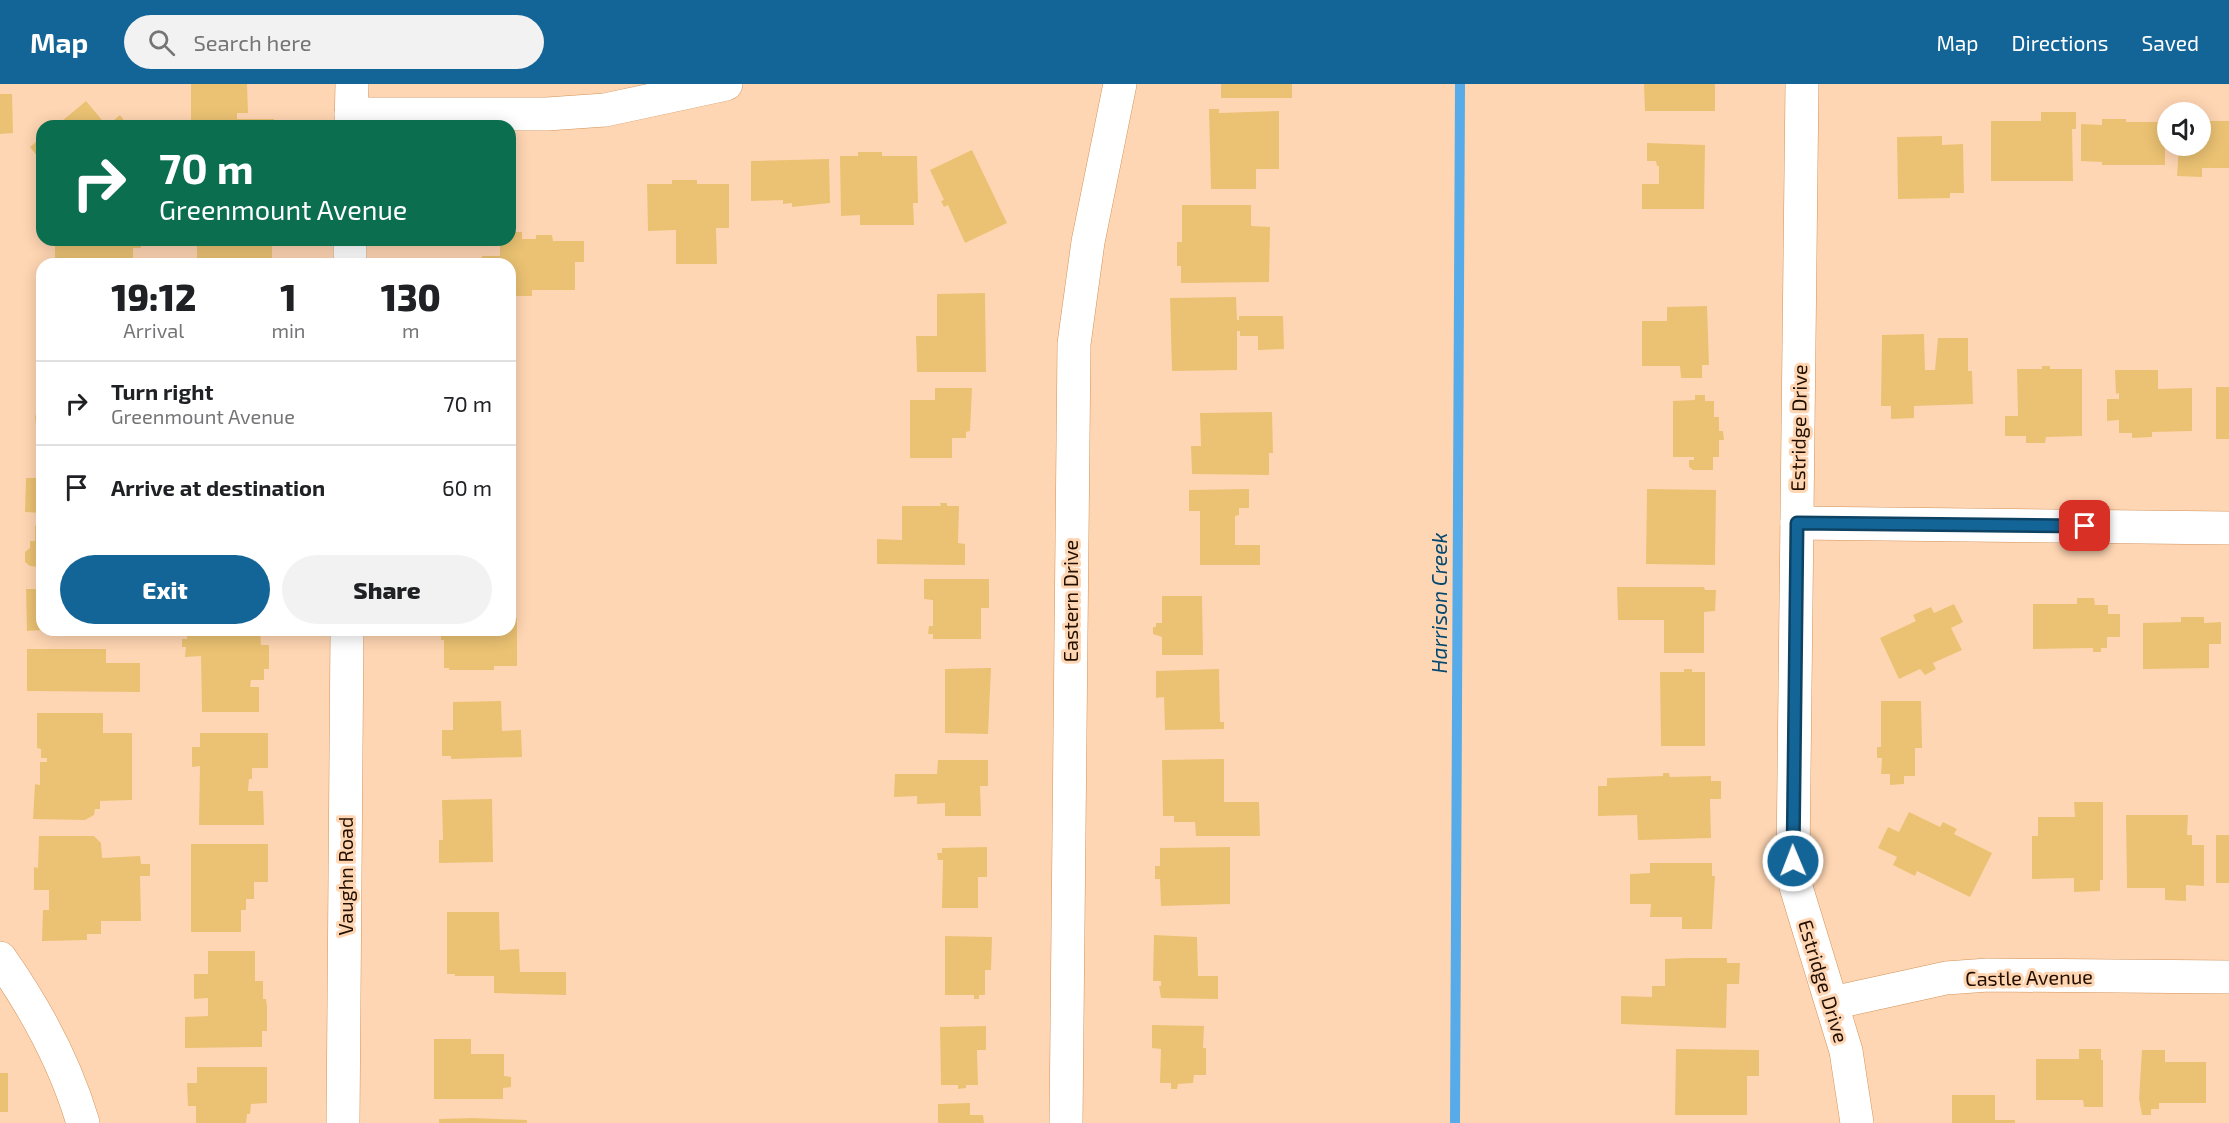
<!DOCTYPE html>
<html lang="en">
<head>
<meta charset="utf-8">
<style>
  body { margin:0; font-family:"Exo 2",sans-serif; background:#f2f2f2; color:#202124; height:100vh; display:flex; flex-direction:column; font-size:22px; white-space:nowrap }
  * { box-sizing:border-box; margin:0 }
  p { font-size:20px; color:#757577 }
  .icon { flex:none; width:33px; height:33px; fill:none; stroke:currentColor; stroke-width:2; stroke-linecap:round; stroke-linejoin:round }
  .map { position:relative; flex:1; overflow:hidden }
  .details { position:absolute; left:36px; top:174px; width:480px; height:378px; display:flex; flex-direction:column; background:#fff; border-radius:18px; box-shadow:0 3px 15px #0003 }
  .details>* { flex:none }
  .banner { position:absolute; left:36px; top:36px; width:480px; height:126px; border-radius:18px; box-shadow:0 3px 15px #0003; background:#0b6e4f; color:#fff; overflow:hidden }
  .controls { position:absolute; left:2157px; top:18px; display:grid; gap:12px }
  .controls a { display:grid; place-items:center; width:54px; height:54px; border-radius:50%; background:#fff; box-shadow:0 3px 15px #0003; font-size:30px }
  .pin { position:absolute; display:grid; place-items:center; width:51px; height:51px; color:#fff; margin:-26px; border-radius:12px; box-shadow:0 3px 9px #0006 }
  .me { position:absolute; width:66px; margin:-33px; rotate:359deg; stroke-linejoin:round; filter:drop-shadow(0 0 4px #0008) }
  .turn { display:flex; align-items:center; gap:21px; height:126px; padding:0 24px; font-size:27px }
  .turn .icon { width:78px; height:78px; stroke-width:2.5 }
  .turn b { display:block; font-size:42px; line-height:51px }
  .eta { display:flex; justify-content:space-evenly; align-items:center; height:102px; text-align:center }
  .eta b { font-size:36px; font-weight:800; line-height:42px }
  .primary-button { display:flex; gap:12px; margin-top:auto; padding:12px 24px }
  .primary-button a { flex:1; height:69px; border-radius:36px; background:#146597; color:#fff; font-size:24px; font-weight:800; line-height:69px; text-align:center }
  .primary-button a+a { background:#f2f2f2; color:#202124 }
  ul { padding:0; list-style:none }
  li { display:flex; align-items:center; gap:18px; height:84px; padding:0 24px; border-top:2px solid #e0e0e0 }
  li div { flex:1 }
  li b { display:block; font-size:22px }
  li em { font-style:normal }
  header { display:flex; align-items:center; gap:36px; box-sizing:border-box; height:84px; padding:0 30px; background:#146597; color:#fff }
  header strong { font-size:28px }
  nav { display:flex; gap:33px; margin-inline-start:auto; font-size:21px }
  .search { width:420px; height:54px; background:#f2f2f2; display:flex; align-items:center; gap:15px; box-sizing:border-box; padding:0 21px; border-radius:33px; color:#757577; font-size:22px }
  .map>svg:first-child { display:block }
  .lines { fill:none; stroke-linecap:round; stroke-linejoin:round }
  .stream { stroke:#56abe8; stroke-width:10 }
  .building { fill:#ebc273 }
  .minor-casing { stroke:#d29257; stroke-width:34 }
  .minor { stroke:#fff; stroke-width:33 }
  .route-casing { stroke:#0d4262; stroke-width:15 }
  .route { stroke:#146597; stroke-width:10 }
  .labels { text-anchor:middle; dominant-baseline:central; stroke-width:6; stroke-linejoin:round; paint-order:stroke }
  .street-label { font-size:20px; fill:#220f00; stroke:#ffd6b3 }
  .water-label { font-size:21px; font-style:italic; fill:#054971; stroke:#ffd6b3 }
</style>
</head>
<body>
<header>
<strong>Map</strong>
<div class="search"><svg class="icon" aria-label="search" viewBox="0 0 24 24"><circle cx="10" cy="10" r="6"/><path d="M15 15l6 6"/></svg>Search here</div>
<nav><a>Map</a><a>Directions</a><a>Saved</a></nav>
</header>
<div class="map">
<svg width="2229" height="1039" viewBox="0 0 2229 1039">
  <rect width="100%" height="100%" fill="#ffd6b3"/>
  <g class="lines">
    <path class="stream" d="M 1455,1039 L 1460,0"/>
  </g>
  <g class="building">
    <path d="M 191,0 L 247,0 L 248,29 L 237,29 L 237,35 L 274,35 L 274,42 L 191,42 Z"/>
    <rect x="1221" y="0" width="71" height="14"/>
    <path d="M 1644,0 L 1715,0 L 1715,27 L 1645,27 Z"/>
    <path d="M 0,10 L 12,10 L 13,49 L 0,50 Z"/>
    <path d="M 86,17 L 107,42 L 120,31 L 128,42 L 56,42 Z"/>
    <path d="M 1209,25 L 1219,25 L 1219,29 L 1279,27 L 1279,85 L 1256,85 L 1256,105 L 1211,105 Z"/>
    <path d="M 2041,28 L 2076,28 L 2076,45 L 2072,45 L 2073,97 L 1991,97 L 1991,37 L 2041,37 Z"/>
    <path d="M 2102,35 L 2126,35 L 2126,38 L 2165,38 L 2165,81 L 2102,81 L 2102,78 L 2081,77 L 2081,40 L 2102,41 Z"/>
    <path d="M 2203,37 L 2229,37 L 2229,84 L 2202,84 L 2202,93 L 2177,92 L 2179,62 L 2200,62 L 2200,39 Z"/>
    <path d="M 1942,52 L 1942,61 L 1963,60 L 1964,109 L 1950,109 L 1950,114 L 1898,115 L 1897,53 Z"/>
    <path d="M 42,53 L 42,78 L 30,63 Z"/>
    <path d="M 1647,59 L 1705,61 L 1704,125 L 1642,125 L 1642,100 L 1659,100 L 1659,82 L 1657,82 L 1656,77 L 1647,77 Z"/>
    <path d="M 972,66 L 1007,139 L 965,159 L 948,121 L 944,123 L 941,117 L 944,116 L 930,86 Z"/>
    <path d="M 858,68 L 882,68 L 882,72 L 917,72 L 918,119 L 913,119 L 914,141 L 860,141 L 860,131 L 841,132 L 840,72 L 858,72 Z"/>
    <path d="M 829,75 L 830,119 L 792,123 L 792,119 L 783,120 L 783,116 L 751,117 L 751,77 Z"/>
    <path d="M 672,96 L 697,96 L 697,100 L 729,100 L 729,144 L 716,144 L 717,180 L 676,180 L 676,146 L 648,147 L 647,100 L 672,100 Z"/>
    <path d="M 1182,121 L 1251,121 L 1251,142 L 1270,143 L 1269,198 L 1181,199 L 1181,182 L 1177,182 L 1177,158 L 1182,158 Z"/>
    <path d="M 510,148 L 522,148 L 522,155 L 536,155 L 536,151 L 552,151 L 553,157 L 584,157 L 584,178 L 575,178 L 575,206 L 532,206 L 532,212 L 510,212 L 510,180 L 482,180 L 482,172 L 500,172 L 500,156 L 510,156 Z"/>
    <path d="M 55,156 L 141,156 L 141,164 L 133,164 L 133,180 L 55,180 Z"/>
    <rect x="197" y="156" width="75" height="24"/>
    <path d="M 40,195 L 42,195 L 42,230 L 39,230 Z"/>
    <path d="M 985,209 L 986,288 L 917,288 L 916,252 L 937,252 L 937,210 Z"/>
    <path d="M 1236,213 L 1237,236 L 1239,236 L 1239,232 L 1283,232 L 1284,265 L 1258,266 L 1258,252 L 1240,252 L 1240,247 L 1237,247 L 1237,286 L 1172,287 L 1170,214 Z"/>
    <path d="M 1707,222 L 1709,281 L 1702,281 L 1702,294 L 1681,294 L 1680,282 L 1642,282 L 1642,237 L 1667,237 L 1667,223 Z"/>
    <path d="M 1924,250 L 1925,286 L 1935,286 L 1938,254 L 1968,254 L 1968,287 L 1972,287 L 1973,320 L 1914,322 L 1914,334 L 1891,335 L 1891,322 L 1881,322 L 1882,251 Z"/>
    <rect x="38" y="256" width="4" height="29"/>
    <path d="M 2042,282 L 2050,282 L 2050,285 L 2082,285 L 2082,352 L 2046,353 L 2045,359 L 2026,359 L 2026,352 L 2005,352 L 2005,332 L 2018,332 L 2017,285 L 2042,285 Z"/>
    <path d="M 2115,286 L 2158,286 L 2158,305 L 2192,304 L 2192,347 L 2152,348 L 2152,353 L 2132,354 L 2132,349 L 2119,349 L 2119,336 L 2107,337 L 2107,315 L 2119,315 L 2119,309 L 2116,310 Z"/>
    <rect x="2216" y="303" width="13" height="52"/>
    <path d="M 935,304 L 972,304 L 970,347 L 966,348 L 966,354 L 952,354 L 952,374 L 910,374 L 910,316 L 935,316 Z"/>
    <path d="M 1695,311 L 1705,311 L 1705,317 L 1714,317 L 1714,333 L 1719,333 L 1719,347 L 1723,347 L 1724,356 L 1719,356 L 1719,373 L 1713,373 L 1713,386 L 1693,386 L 1689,383 L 1689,376 L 1694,376 L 1694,373 L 1673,373 L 1673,317 L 1695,316 Z"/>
    <path d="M 39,328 L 42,328 L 42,353 L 39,353 L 39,345 L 36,341 L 35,332 Z"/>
    <path d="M 1272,328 L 1273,369 L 1269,369 L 1269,391 L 1192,390 L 1191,362 L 1201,362 L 1200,329 Z"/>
    <path d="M 26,394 L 42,394 L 42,429 L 25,428 Z"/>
    <path d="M 1249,405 L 1249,424 L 1239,424 L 1239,431 L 1235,432 L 1235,461 L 1260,461 L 1260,481 L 1200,481 L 1200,427 L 1189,427 L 1189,406 Z"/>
    <path d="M 1647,405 L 1716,406 L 1715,481 L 1646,480 Z"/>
    <path d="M 940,419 L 947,419 L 947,422 L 959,422 L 958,459 L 965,460 L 965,481 L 877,480 L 877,455 L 902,456 L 902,422 L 941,422 Z"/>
    <path d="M 35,442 L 42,442 L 42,482 L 39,483 L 30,482 L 25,478 L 25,468 L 30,464 L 30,457 L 35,457 Z"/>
    <path d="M 924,495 L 989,495 L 989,524 L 981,524 L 981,555 L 933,555 L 933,550 L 928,550 L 929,542 L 933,542 L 933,516 L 924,515 Z"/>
    <path d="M 1617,503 L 1704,503 L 1705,506 L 1716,506 L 1715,527 L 1704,528 L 1704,569 L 1664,569 L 1664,536 L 1618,536 Z"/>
    <path d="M 26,505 L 42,505 L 42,546 L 27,547 Z"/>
    <path d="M 1162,512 L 1202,512 L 1203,571 L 1162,571 L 1162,553 L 1153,550 L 1153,543 L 1156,543 L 1156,539 L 1162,539 Z"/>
    <path d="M 2077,514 L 2094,514 L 2095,521 L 2108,521 L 2108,530 L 2120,530 L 2120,553 L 2107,553 L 2107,564 L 2101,564 L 2101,568 L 2093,568 L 2093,564 L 2033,565 L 2033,520 L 2077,520 Z"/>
    <path d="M 1954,520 L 1963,538 L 1951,544 L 1962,566 L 1933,579 L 1936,585 L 1925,591 L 1920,585 L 1899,595 L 1880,554 L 1916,537 L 1913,531 L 1931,523 L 1934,529 Z"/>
    <path d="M 2181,533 L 2204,533 L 2204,539 L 2221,538 L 2221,560 L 2209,560 L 2209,584 L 2143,585 L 2143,539 L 2181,538 Z"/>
    <path d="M 510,534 L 517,534 L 517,582 L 494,582 L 494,586 L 449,586 L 449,584 L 444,584 L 444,556 L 441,556 L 441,546 L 510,546 Z"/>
    <path d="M 187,546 L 260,546 L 261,561 L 269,561 L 269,585 L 264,585 L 264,596 L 251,596 L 250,603 L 259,603 L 259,628 L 202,628 L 201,572 L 185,573 L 186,563 L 182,563 L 182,555 L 187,555 Z"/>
    <path d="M 27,565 L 106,565 L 106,579 L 140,579 L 140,608 L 27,607 Z"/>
    <path d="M 988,584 L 991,584 L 988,650 L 945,649 L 945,585 Z"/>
    <path d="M 1219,585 L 1220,638 L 1224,638 L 1224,645 L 1165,646 L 1164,613 L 1156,614 L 1156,587 Z"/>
    <path d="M 1684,585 L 1692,585 L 1692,588 L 1705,588 L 1705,662 L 1661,662 L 1660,588 L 1684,588 Z"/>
    <path d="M 501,617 L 502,647 L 521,646 L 522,673 L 451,675 L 451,672 L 442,672 L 442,646 L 453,646 L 453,618 Z"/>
    <path d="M 1881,617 L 1921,617 L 1922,664 L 1915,664 L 1915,692 L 1904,692 L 1904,700 L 1890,701 L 1890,690 L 1881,690 L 1882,674 L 1877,674 L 1877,663 L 1881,663 Z"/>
    <path d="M 37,629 L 103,629 L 103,649 L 132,649 L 132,716 L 100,717 L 100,725 L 95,725 L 94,731 L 85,736 L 33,735 L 35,700 L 40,701 L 40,678 L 47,678 L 47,674 L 41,674 L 41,665 L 37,664 Z"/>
    <path d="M 200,649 L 268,649 L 268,684 L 252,684 L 252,695 L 249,695 L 248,707 L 263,707 L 264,741 L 199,741 L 200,682 L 192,683 L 192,663 L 200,663 Z"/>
    <path d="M 1224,675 L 1224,718 L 1259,718 L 1260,752 L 1196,752 L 1195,738 L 1174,738 L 1174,732 L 1163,732 L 1162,676 Z"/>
    <path d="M 938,676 L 988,676 L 988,702 L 980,702 L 981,732 L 945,732 L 945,719 L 917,720 L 917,712 L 894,713 L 895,690 L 937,690 Z"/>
    <path d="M 1663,689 L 1669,689 L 1670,693 L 1711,692 L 1711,697 L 1721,697 L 1721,715 L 1710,715 L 1711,754 L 1638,756 L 1637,731 L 1598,732 L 1598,702 L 1607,702 L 1607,694 L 1663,692 Z"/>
    <path d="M 492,715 L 493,778 L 439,779 L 439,756 L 443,756 L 442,716 Z"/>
    <path d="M 2074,718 L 2103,718 L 2103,796 L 2100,796 L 2100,807 L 2074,808 L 2074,794 L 2032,795 L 2032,752 L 2038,752 L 2038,733 L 2075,733 Z"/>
    <path d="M 1909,728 L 1940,743 L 1943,738 L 1957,745 L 1954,750 L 1992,769 L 1970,813 L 1917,787 L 1915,792 L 1893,781 L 1897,773 L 1878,764 L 1888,743 L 1899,748 Z"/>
    <path d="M 2126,731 L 2188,731 L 2187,751 L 2192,751 L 2192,761 L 2204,761 L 2204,802 L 2186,801 L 2186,817 L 2165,816 L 2165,804 L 2127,804 Z"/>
    <rect x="2216" y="751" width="13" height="48"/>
    <path d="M 39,752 L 94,752 L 101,759 L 102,774 L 140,772 L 141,780 L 150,780 L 150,792 L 140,792 L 141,837 L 101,837 L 101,850 L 87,850 L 87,856 L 42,857 L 43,826 L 49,826 L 49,806 L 34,806 L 34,783 L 38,784 Z"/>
    <path d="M 191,760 L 268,760 L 268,798 L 254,798 L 254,815 L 246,815 L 246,826 L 241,826 L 241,848 L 191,848 Z"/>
    <path d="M 987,763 L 987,793 L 978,793 L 978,824 L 942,824 L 943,776 L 938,776 L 937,769 L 942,769 L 942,764 Z"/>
    <path d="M 1230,763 L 1230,820 L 1161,822 L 1160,795 L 1155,795 L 1155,782 L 1160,782 L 1160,764 Z"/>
    <path d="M 1650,779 L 1712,779 L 1712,792 L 1715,792 L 1712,845 L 1682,845 L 1682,833 L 1650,833 L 1651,820 L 1630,820 L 1630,790 L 1650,789 Z"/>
    <path d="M 447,828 L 499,828 L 500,866 L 519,865 L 520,888 L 566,888 L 566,911 L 494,909 L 494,892 L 455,892 L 455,890 L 447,890 Z"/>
    <path d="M 1154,851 L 1197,853 L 1198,892 L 1218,892 L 1218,915 L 1161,914 L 1159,902 L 1161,902 L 1161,897 L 1153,897 Z"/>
    <path d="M 945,852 L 992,853 L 991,886 L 985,886 L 985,911 L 979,911 L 979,915 L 974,915 L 974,911 L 945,911 Z"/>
    <path d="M 208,867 L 255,867 L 255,897 L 263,897 L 263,915 L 266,915 L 267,922 L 267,947 L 262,947 L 262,963 L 185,964 L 185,933 L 208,932 L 208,914 L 194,915 L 194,890 L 208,890 Z"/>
    <path d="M 1687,874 L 1727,874 L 1727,879 L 1740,879 L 1739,900 L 1727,900 L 1726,944 L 1621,940 L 1621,912 L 1652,913 L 1652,902 L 1665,902 L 1665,875 Z"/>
    <path d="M 1152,941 L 1204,942 L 1203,964 L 1206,964 L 1206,991 L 1194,991 L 1193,999 L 1178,1000 L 1177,1005 L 1171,1005 L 1171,999 L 1160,999 L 1161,965 L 1152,964 Z"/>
    <path d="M 986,942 L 986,966 L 977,966 L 978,1001 L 966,1001 L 966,1004 L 958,1005 L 958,1001 L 941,1001 L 940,943 Z"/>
    <path d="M 434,955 L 471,955 L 471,970 L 504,970 L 504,992 L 511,993 L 511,1003 L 503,1004 L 503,1015 L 434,1015 Z"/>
    <path d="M 1676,965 L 1759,966 L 1759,992 L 1747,992 L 1747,1031 L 1675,1031 Z"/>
    <path d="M 2079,965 L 2101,965 L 2101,976 L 2103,976 L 2103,1023 L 2084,1023 L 2083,1016 L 2036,1016 L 2036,975 L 2079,975 Z"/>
    <path d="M 2142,966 L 2165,966 L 2165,978 L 2206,978 L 2206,1019 L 2159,1019 L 2159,1025 L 2151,1025 L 2151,1031 L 2142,1031 L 2139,1015 Z"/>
    <path d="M 197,983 L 267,983 L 267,1019 L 251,1020 L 250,1030 L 247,1030 L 246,1039 L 196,1039 L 196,1022 L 188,1022 L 187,999 L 197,999 Z"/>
    <rect x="0" y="989" width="8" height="39"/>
    <path d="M 1952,1011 L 1995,1011 L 1995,1036 L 2015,1036 L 2015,1039 L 1952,1039 Z"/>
    <path d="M 970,1019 L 970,1031 L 983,1031 L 984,1039 L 938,1039 L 938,1020 Z"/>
    <path d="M 472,1034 L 527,1036 L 527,1039 L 439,1039 L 439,1035 Z"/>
  </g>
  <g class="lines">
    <defs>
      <g id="minor">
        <path d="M 1802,0 L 1793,777 L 1796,803 L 1846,967 L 1857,1039"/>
        <path d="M 351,30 L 547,30 L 605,26 L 726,0"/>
        <path d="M 351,42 L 352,0"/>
        <path d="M 350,180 L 350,156"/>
        <path d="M 1797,439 L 2229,444"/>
        <path d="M 0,874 C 36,925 65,978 83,1039"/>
        <path d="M 1832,919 L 1946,894 L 1988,891 L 2229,893"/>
        <path d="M 343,1039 L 347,546"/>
        <path d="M 1066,1039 L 1074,260 L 1088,158 L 1120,0"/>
      </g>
    </defs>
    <use href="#minor" class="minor-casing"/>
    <use href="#minor" class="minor"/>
  </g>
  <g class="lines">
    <defs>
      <path id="route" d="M 1793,777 L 1797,439 L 2085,442"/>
    </defs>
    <use href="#route" class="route-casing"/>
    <use href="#route" class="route"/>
  </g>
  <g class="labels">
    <g class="street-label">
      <text transform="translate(1798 344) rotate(-89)">Estridge Drive</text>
      <text transform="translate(1070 517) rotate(-90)">Eastern Drive</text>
      <text transform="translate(345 792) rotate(-90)">Vaughn Road</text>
      <text transform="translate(2029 893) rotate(-1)">Castle Avenue</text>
      <text transform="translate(1824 897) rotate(73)">Estridge Drive</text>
    </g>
    <g class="water-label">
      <text transform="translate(1438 519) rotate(-90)">Harrison Creek</text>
    </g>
  </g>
</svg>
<div class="controls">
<a><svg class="icon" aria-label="sound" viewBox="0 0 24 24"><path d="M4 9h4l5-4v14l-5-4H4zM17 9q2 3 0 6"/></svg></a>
</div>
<div class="pin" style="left:2085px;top:442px;background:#d93025"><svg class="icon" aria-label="arrive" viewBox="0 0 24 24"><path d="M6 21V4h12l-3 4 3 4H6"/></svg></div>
<svg class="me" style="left:1793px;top:777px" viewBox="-20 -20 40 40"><circle r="17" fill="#146597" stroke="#fff" stroke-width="3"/><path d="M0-11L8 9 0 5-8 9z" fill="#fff"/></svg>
<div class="banner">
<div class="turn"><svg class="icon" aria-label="right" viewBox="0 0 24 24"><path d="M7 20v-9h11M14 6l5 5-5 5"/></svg><div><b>70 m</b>Greenmount Avenue</div></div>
</div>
<section class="details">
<div class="eta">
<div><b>19:12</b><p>Arrival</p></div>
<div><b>1</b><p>min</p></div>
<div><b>130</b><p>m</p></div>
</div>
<ul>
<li><svg class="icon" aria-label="right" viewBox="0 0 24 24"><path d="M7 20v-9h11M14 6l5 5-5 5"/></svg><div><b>Turn right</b><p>Greenmount Avenue</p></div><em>70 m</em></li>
<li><svg class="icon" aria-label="arrive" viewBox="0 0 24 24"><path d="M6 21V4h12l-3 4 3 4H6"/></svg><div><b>Arrive at destination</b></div><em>60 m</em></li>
</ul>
<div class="primary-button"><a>Exit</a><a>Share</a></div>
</section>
</div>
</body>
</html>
